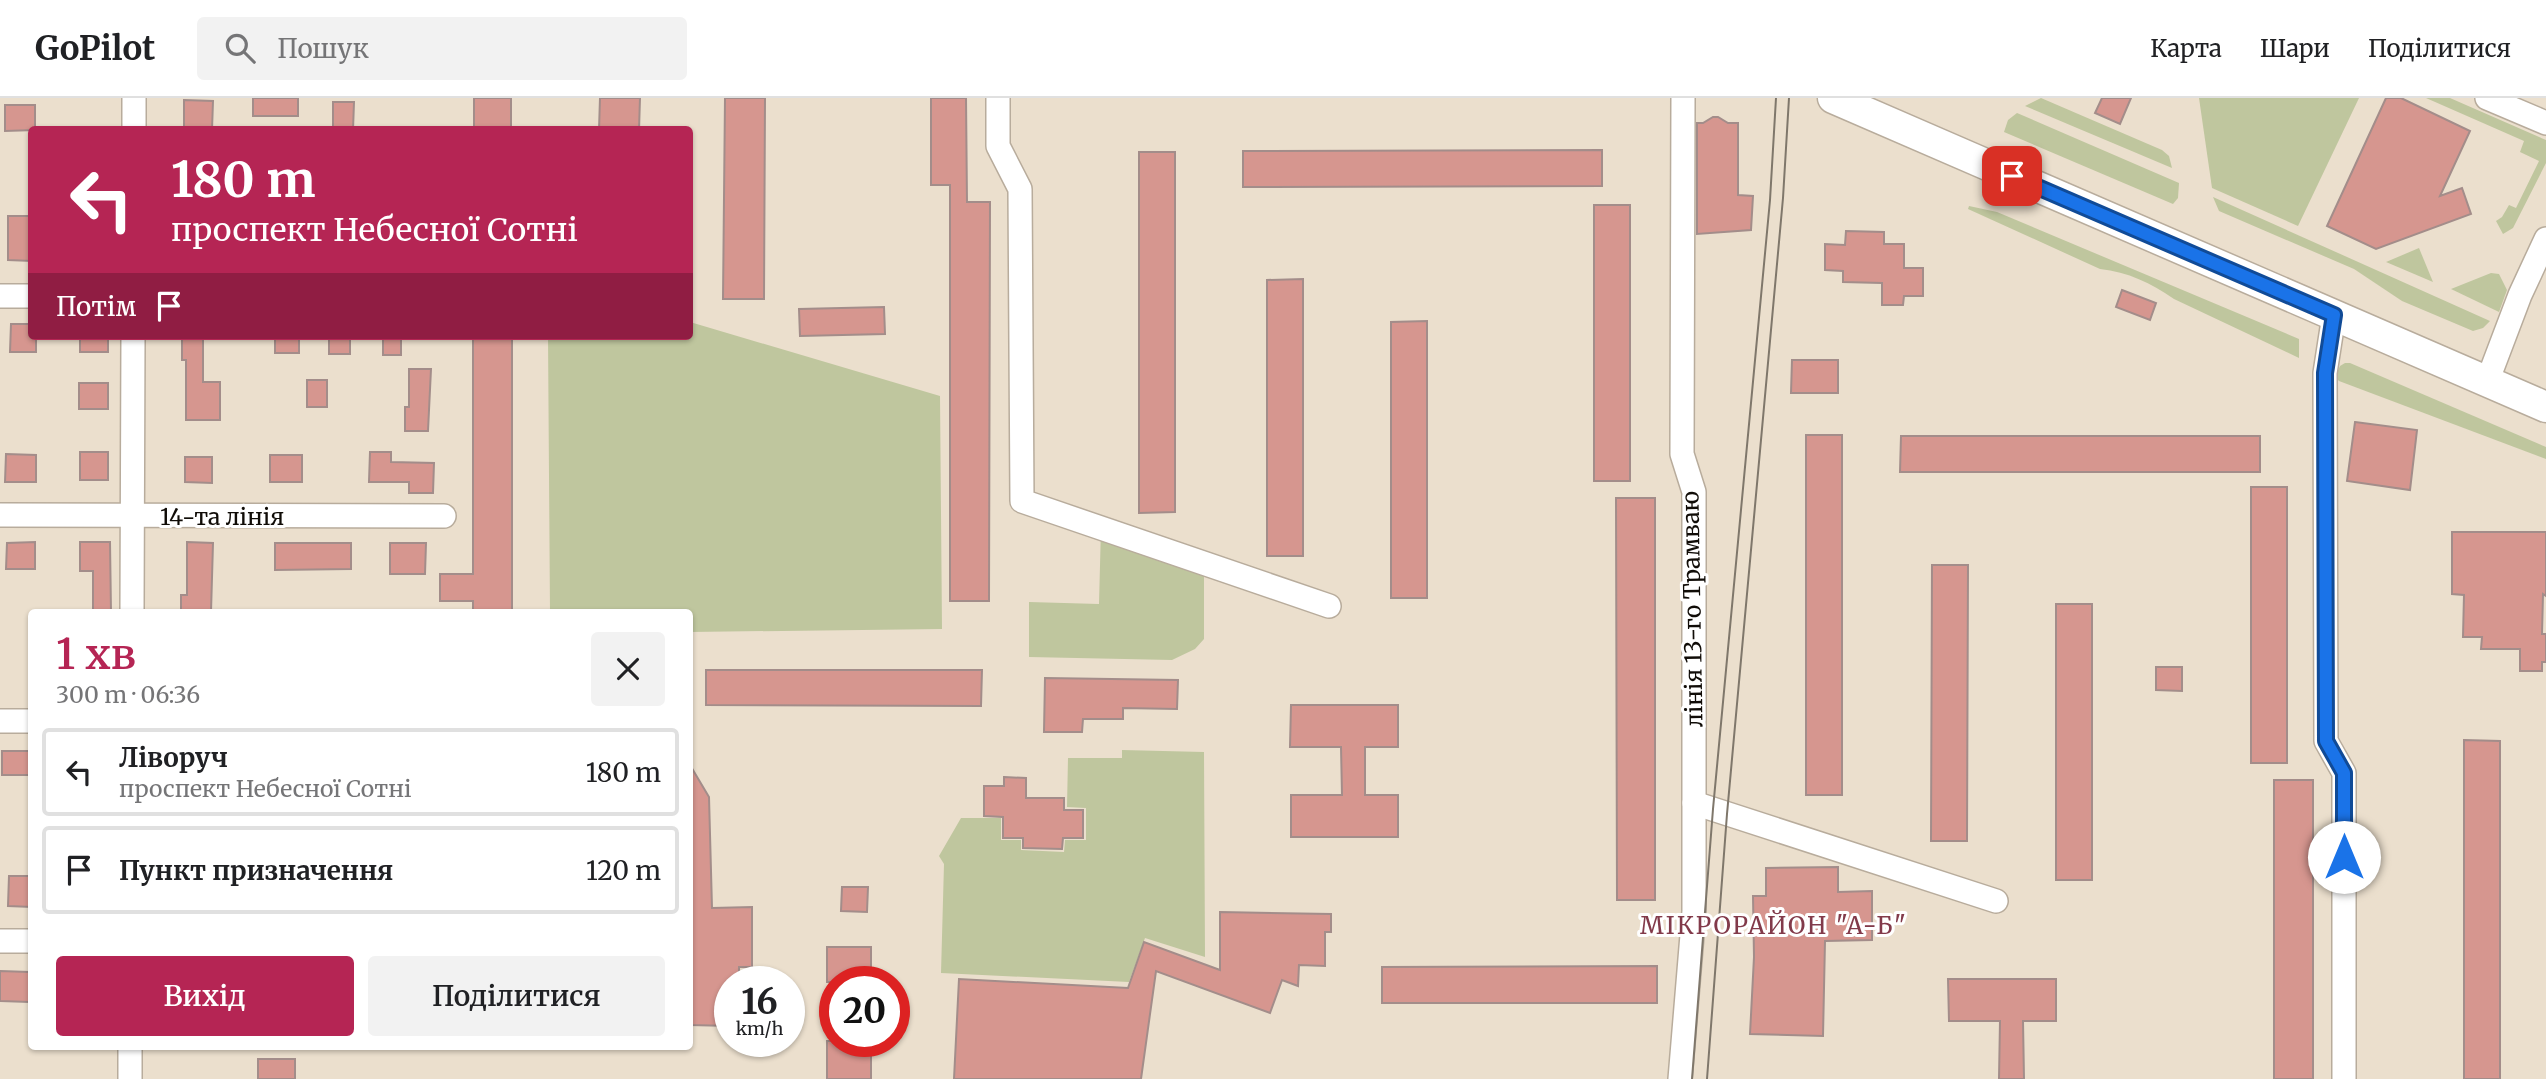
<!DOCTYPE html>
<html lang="uk">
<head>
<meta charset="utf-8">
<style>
  body { margin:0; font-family:Merriweather,serif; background:#f2f2f2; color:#202124; height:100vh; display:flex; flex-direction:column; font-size:26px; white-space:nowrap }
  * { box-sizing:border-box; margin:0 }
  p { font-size:23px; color:#757577 }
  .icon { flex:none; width:38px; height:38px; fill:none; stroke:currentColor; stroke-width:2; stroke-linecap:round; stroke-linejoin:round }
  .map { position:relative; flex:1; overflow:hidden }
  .drawer { position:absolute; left:28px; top:511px; width:665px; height:441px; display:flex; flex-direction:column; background:#fff; border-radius:7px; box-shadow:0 2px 5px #0004 }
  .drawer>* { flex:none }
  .hud { position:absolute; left:28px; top:28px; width:665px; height:214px; border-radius:7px; box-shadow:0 2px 5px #0004; background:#b52554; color:#fff; overflow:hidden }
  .speed { position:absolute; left:714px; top:868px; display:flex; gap:14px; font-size:35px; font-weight:700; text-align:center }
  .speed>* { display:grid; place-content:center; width:91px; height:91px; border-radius:50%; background:#fff; box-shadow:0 2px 5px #0004; line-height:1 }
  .speed small { font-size:18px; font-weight:400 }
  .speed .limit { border:10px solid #d22; background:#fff; color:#111 }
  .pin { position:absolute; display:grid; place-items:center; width:60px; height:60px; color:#fff; margin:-30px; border-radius:14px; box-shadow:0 4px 10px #0006 }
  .me { position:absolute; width:77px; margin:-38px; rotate:0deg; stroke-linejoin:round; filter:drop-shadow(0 0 5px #0008) }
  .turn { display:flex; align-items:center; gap:24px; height:147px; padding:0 28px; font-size:32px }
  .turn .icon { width:91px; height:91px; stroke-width:2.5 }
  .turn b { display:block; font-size:49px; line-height:60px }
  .then { display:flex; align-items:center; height:66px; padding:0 28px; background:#0003; gap:14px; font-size:26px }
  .round { display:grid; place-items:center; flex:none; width:74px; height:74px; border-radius:7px; background:#f2f2f2 }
  .overview { display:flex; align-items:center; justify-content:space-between; height:119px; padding:0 28px }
  h1 { font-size:42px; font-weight:600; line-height:52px; color:#b52554 }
  .action { display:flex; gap:14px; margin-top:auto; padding:14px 28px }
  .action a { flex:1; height:80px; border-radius:7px; background:#b52554; color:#fff; font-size:28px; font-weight:600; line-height:80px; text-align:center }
  .action a+a { background:#f2f2f2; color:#202124 }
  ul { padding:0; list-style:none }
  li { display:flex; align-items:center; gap:21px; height:88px; margin:0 14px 10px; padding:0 14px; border:4px solid #e0e0e0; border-radius:7px }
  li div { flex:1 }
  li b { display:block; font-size:26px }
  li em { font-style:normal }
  header { display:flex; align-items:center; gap:42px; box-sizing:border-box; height:98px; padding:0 35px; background:#fff; border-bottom:2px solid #e0e0e0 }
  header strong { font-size:33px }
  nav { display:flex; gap:38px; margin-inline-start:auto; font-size:24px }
  .search { width:490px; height:63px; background:#f2f2f2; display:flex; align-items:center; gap:18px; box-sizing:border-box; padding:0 24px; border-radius:7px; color:#757577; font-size:26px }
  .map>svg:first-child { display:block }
  .green { fill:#bfc69e }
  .building { fill:#d6968f; stroke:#a38d8a; stroke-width:2 }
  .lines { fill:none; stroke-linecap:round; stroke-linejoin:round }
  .minor-casing { stroke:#b8ac9c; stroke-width:26 }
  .major-casing { stroke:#b8ac9c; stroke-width:33 }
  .minor { stroke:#fff; stroke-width:23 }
  .major { stroke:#fff; stroke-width:30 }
  .tram { stroke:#7f776b; stroke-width:2 }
  .route-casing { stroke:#114b97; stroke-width:18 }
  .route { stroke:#1a73e8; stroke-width:12 }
  .labels { text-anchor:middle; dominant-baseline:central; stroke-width:6; stroke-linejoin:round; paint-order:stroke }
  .street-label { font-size:23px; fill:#100c07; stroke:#fff }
  .neighbourhood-label { font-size:24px; letter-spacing:2px; fill:#823a4a; stroke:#fff }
</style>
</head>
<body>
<header>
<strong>GoPilot</strong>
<div class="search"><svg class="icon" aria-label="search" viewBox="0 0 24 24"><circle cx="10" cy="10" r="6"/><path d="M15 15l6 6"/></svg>Пошук</div>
<nav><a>Карта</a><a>Шари</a><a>Поділитися</a></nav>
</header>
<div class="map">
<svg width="2546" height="981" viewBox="0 0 2546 981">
  <rect width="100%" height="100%" fill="#ebdfcd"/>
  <g class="green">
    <path d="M 2041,0 L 2162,52 L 2169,58 L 2172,70 L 2025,8 Z"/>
    <path d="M 2199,0 L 2359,0 L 2298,128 L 2212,90 Z"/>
    <path d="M 2426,0 L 2450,0 L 2546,42 L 2546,65 L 2513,130 L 2503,136 L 2496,123 L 2502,119 L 2509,107 L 2516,110 L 2539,63 L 2520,54 L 2524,43 Z"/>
    <path d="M 2017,15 L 2179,85 L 2178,100 L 2173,106 L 2004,34 L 2008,22 Z"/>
    <path d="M 2213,99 L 2490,223 L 2483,230 L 2473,233 L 2402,203 L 2354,171 L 2219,113 Z"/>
    <path d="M 1969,108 L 1997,114 L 2299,241 L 2299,260 L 2174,201 C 2151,185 2128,174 2100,171 L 1968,111 Z"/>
    <path d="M 2419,150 L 2433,184 L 2386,164 Z"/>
    <path d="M 2491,175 L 2499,176 L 2507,192 L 2499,214 L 2451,191 Z"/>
    <path d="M 690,224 L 940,298 L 942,531 L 690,534 L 690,514 L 550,514 L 548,238 L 690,238 Z"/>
    <path d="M 2345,265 L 2350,265 L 2546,349 L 2546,361 L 2339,283 L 2335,279 L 2340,268 Z"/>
    <path d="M 1101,429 L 1204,465 L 1204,541 L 1195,551 L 1172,562 L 1029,559 L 1029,504 L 1099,506 Z"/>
    <path d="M 1122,652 L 1204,654 L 1205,859 L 1145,840 L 1129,884 L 941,875 L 944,766 L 939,758 L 961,720 L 1001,720 L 1001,742 L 1021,742 L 1021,752 L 1064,754 L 1065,742 L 1086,742 L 1086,710 L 1067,709 L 1068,660 L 1122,660 Z"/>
  </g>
  <g class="building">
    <rect x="253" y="0" width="45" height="18"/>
    <rect x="474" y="0" width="37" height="32"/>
    <path d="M 600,0 L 640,0 L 639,32 L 599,32 Z"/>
    <path d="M 725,0 L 765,0 L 764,201 L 723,201 Z"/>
    <path d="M 931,0 L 966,0 L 967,104 L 990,104 L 989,503 L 950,503 L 950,87 L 931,87 Z"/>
    <path d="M 2102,0 L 2131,0 L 2120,26 L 2095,15 Z"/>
    <path d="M 2386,0 L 2401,0 L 2470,33 L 2440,98 L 2462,90 L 2471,116 L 2376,151 L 2327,128 Z"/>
    <path d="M 184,2 L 213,3 L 212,32 L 184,32 Z"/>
    <path d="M 333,4 L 354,4 L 353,32 L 333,32 Z"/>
    <path d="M 5,7 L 35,7 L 35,32 L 5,33 Z"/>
    <path d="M 1713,19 L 1718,19 L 1728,25 L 1738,25 L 1738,97 L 1753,98 L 1751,132 L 1697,136 L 1697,25 L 1703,25 Z"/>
    <path d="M 1602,52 L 1602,88 L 1243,89 L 1243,53 Z"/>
    <path d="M 1139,54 L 1175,54 L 1175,414 L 1139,415 Z"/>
    <rect x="1594" y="107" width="36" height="276"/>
    <path d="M 8,118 L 32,118 L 32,163 L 8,162 Z"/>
    <path d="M 1846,133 L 1884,134 L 1884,146 L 1904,146 L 1904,170 L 1923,170 L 1923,198 L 1904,198 L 1903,207 L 1882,207 L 1882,185 L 1843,184 L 1843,173 L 1825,172 L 1825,146 L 1845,147 Z"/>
    <path d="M 1303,181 L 1303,458 L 1267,458 L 1267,182 Z"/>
    <path d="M 2122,192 L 2156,205 L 2150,222 L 2116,209 Z"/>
    <path d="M 884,209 L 885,236 L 800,238 L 799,211 Z"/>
    <path d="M 1427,223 L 1427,500 L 1391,500 L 1391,224 Z"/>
    <path d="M 11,226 L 32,226 L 32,238 L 36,238 L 36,254 L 10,254 Z"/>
    <rect x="80" y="238" width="28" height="16"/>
    <path d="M 182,238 L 203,238 L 203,284 L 220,284 L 220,322 L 186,322 L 186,262 L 182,262 Z"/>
    <rect x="275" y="238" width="24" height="17"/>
    <rect x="329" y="238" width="21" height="18"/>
    <rect x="383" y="238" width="18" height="19"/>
    <path d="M 473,238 L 512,238 L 512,514 L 473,514 L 473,503 L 440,503 L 440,476 L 473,476 Z"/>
    <path d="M 1792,262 L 1838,262 L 1838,295 L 1791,295 Z"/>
    <path d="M 409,271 L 431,271 L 428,333 L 405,333 L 405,309 L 409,309 Z"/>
    <rect x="307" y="282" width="20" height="27"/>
    <rect x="79" y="285" width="29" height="26"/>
    <path d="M 2355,324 L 2417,332 L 2410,392 L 2347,383 Z"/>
    <rect x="1806" y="337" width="36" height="360"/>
    <path d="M 1901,338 L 2260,338 L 2260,374 L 1900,374 Z"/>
    <rect x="80" y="354" width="28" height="28"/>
    <path d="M 370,354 L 391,354 L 391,364 L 434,365 L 433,395 L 409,395 L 409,384 L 369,384 Z"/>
    <path d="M 6,356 L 36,357 L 36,384 L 5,384 Z"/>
    <rect x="270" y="357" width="32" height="27"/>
    <path d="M 185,359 L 212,359 L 212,385 L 185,384 Z"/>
    <rect x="2251" y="389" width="36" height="276"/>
    <path d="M 1616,400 L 1655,400 L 1655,802 L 1617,802 Z"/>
    <path d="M 2452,434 L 2546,434 L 2546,498 L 2543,496 L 2542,536 L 2546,536 L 2546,564 L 2542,564 L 2542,573 L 2520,573 L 2520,551 L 2481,551 L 2482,539 L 2463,539 L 2464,497 L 2452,496 Z"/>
    <path d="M 35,444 L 35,471 L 6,471 L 7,445 Z"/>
    <path d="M 80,444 L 110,444 L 111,514 L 93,514 L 93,473 L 80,473 Z"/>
    <path d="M 187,444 L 213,445 L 211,514 L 181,514 L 181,497 L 187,497 Z"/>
    <path d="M 275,445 L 351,445 L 351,471 L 275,472 Z"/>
    <path d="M 390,445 L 426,445 L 425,476 L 390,476 Z"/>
    <path d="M 1932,467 L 1968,467 L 1967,743 L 1931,743 Z"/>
    <rect x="2056" y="506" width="36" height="276"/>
    <path d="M 2156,569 L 2182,569 L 2182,593 L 2156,592 Z"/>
    <path d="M 706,572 L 982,572 L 981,608 L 706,607 Z"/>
    <path d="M 1045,580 L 1178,582 L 1177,611 L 1123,610 L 1123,621 L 1083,621 L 1082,634 L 1044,634 Z"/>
    <path d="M 1291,607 L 1398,607 L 1398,649 L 1365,649 L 1365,697 L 1398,697 L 1398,739 L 1291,739 L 1291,697 L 1342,697 L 1341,649 L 1290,649 Z"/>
    <path d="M 2464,642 L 2500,643 L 2500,981 L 2464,981 Z"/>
    <rect x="2" y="653" width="30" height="24"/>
    <path d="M 690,667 L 709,699 L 712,810 L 752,809 L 752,869 L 739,869 L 739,884 L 730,884 L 730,928 L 690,927 Z"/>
    <path d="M 1004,679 L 1026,680 L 1026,700 L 1064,700 L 1064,712 L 1083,712 L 1083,740 L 1063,740 L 1062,751 L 1023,750 L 1023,740 L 1003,740 L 1003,719 L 984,718 L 984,688 L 1004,688 Z"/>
    <rect x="2274" y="682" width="39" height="299"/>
    <path d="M 1838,769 L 1838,794 L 1872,793 L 1872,842 L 1825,843 L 1823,938 L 1750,936 L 1754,859 L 1753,798 L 1766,798 L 1766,770 Z"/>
    <path d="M 9,778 L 32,778 L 32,809 L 8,808 Z"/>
    <path d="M 842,789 L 868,789 L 867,814 L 841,813 Z"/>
    <path d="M 1220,814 L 1331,816 L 1331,834 L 1325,834 L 1325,868 L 1299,867 L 1298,888 L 1282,882 L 1270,915 L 1156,873 L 1141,981 L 954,981 L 959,881 L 1128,890 L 1144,844 L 1220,872 Z"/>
    <rect x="827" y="849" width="44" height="35"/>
    <path d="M 1657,868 L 1657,905 L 1382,905 L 1382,869 Z"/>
    <path d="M 0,873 L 29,874 L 29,904 L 0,903 Z"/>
    <path d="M 1948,881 L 2056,881 L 2056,923 L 2023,923 L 2024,981 L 1999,981 L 2000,923 L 1949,923 Z"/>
    <rect x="827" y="943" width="44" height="38"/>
    <rect x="258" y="961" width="37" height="20"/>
  </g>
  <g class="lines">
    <defs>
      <g id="minor">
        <path d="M 998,0 L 998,48 L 1020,91 L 1022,403 L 1329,508"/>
        <path d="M 2487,0 L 2546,25"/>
        <path d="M 134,32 L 134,0"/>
        <path d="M 0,198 L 32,198"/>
        <path d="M 2334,217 L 2325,275 L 2326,643 L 2344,675 L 2344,981"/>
        <path d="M 2487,284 L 2520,197 L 2546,141"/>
        <path d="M 0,417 L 444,418"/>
        <path d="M 132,514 L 133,238"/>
        <path d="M 0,623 L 32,623"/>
        <path d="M 1694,705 L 1996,803"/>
        <path d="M 0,843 L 32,843"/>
        <path d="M 130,981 L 130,948"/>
        <path d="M 1680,981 L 1694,813 L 1694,394 L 1682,356 L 1683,0"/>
      </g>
      <path id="major" d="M 1833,0 L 2546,309"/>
    </defs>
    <use href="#minor" class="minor-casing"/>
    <use href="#major" class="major-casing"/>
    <use href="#minor" class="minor"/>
    <use href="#major" class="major"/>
    <g class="tram">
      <path d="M 1692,981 L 1713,711 L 1770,102 L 1776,0"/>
      <path d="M 1707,981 L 1727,716 L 1783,100 L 1789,0"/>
    </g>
  </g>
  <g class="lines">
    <defs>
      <path id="route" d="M 2012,78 L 2334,217 L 2325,275 L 2326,643 L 2344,675 L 2344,759"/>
    </defs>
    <use href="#route" class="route-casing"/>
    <use href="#route" class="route"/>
  </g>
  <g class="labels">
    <g class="street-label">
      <text x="222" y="418">14-та лінія</text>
      <text transform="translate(1692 511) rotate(-91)">лінія 13-го Трамваю</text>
    </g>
    <g class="neighbourhood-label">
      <text x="1774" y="827">МІКРОРАЙОН "А-Б"</text>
    </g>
  </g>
</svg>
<div class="speed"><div>16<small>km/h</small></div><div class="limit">20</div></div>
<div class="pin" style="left:2012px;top:78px;background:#d93025"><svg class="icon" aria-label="arrive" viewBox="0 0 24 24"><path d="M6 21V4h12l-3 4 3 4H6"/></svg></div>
<svg class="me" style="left:2344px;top:759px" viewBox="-20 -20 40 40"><circle r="19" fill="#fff"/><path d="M0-13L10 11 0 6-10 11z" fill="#1a73e8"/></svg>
<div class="hud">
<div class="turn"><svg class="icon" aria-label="left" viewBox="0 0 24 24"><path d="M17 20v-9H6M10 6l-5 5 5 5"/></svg><div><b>180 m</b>проспект Небесної Сотні</div></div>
<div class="then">Потім<svg class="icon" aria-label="arrive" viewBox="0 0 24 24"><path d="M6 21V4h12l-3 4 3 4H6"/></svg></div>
</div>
<section class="drawer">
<div class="overview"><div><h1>1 хв</h1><p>300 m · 06:36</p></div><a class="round"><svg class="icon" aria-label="close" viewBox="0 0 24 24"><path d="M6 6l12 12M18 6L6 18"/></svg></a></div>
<ul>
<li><svg class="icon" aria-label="left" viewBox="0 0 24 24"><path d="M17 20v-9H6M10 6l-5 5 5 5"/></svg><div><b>Ліворуч</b><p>проспект Небесної Сотні</p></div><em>180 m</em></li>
<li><svg class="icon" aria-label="arrive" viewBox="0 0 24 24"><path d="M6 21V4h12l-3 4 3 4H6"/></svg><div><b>Пункт призначення</b></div><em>120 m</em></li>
</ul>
<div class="action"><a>Вихід</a><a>Поділитися</a></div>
</section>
</div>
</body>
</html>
